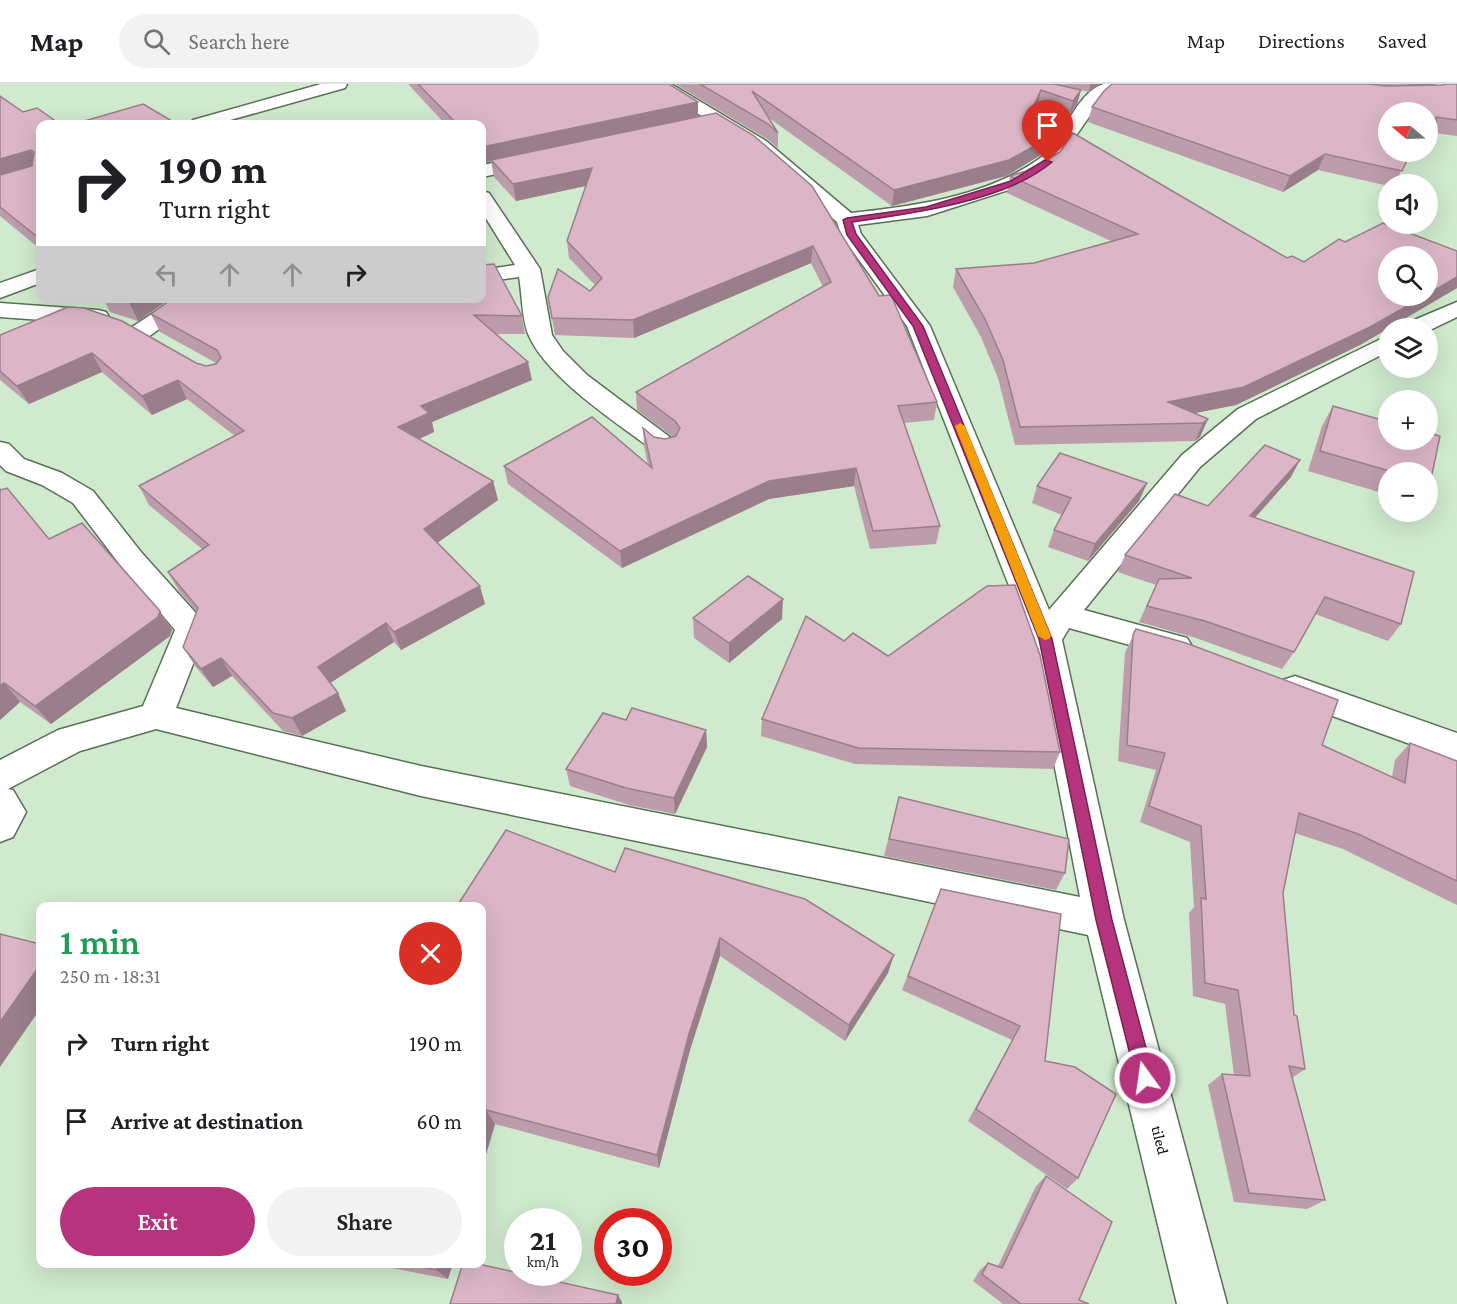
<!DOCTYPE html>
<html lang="en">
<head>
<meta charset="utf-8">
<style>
  body { margin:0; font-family:"Crimson Pro",serif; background:#f2f2f2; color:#202124; height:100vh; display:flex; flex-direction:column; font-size:22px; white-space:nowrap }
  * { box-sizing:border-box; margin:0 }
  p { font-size:20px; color:#757577 }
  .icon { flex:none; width:33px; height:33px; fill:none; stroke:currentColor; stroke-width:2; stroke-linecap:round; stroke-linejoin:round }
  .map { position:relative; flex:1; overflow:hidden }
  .drawer { position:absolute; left:36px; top:818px; width:450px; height:366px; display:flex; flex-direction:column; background:#fff; border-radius:12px; box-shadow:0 6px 24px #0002 }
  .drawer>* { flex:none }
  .hud { position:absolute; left:36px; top:36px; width:450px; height:183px; border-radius:12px; box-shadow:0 6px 24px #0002; background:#fff; color:#202124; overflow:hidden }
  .needle { width:39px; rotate:289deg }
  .fabs { position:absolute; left:1378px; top:18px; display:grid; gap:12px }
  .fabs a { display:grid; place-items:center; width:60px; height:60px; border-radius:50%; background:#fff; box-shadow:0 6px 24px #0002; font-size:30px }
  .speed { position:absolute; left:504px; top:1124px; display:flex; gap:12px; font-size:30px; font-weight:700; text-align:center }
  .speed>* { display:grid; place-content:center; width:78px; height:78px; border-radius:50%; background:#fff; box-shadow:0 6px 24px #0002; line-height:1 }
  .speed small { font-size:15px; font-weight:400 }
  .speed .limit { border:9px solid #d22; background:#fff; color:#111 }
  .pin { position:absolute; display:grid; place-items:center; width:51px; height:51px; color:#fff; margin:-62px -26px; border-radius:50% 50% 50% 0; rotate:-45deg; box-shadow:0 0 6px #0007 }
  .pin .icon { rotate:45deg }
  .me { position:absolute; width:66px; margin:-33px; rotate:346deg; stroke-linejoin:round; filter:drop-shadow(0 0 4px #0008) }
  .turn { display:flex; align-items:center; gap:21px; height:126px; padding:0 24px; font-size:27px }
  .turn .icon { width:78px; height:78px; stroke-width:2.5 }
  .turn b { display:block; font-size:42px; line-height:51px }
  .lanes { display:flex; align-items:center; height:57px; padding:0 24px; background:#0003; justify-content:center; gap:30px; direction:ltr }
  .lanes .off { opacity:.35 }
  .round { display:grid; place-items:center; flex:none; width:63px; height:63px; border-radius:32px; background:#f2f2f2 }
  .summary { display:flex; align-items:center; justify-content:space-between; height:102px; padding:0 24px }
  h1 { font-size:36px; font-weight:600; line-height:45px; color:#1e9e55 }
  .button { display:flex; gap:12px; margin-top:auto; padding:12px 24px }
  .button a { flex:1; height:69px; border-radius:36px; background:#b6347d; color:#fff; font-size:24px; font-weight:600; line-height:69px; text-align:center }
  .button a+a { background:#f2f2f2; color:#202124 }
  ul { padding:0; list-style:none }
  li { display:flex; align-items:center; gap:18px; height:78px; padding:0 24px }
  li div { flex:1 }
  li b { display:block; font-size:22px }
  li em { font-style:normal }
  header { display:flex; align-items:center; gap:36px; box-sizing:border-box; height:84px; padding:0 30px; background:#fff; border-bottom:2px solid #e0e0e0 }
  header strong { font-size:28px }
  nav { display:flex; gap:33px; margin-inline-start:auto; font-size:21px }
  .search { width:420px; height:54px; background:#f2f2f2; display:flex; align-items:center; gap:15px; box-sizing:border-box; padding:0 21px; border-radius:33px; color:#757577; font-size:22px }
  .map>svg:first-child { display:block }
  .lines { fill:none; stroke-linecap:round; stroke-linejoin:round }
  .street-casing { stroke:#597057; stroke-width:3 }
  .street { fill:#fff; fill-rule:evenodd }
  .wall { fill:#bd9dab }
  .shaded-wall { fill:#9a7f8b }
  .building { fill:#dcb6c7; stroke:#9a7f8b; stroke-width:1.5 }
  .route { fill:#b6347d; stroke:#762251; stroke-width:1.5 }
  .slow { fill:#f59e0b }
  .labels { text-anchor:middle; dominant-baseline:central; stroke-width:5; stroke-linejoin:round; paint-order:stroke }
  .street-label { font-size:16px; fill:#081007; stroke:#fff }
</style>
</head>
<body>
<header>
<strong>Map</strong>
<div class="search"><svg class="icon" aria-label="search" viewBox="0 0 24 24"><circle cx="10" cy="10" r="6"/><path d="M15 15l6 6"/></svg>Search here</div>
<nav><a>Map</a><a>Directions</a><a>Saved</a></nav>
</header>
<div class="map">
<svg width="1457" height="1220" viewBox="0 0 1457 1220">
  <rect width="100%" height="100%" fill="#cfeacd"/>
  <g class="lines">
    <defs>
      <g id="street">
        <path d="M 321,0 L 347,0 L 345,4 L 216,40 L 190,40 L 193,36 Z"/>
        <path d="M 651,0 L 671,0 L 766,57 L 851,129 C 915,122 985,113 1039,75 C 1062,59 1075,8 1104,0 C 1109,0 1117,0 1122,0 L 1098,20 L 1055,82 L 1021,102 L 927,132 L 858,141 L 861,150 L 930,242 L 1049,526 L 1182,371 L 1238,325 L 1389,251 L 1389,267 L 1256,335 L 1200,383 L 1084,526 L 1187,554 L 1192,562 L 1187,570 L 1176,574 L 1069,544 L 1062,556 L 1124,836 L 1227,1220 L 1177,1220 L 1088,851 L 421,712 L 156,645 L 80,667 L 8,705 L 13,706 L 26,728 L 13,753 L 0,758 L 0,676 L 58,646 L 143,622 L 175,546 L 121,482 L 73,419 L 42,401 L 6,387 L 0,381 L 0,358 L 9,360 L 24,375 L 62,389 L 93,407 L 141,468 L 202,536 L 207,544 L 176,624 L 421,682 L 1080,813 L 1030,555 L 907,242 L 841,151 L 837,138 L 754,65 Z"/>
        <path d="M 537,70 L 544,72 L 546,76 L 544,80 L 482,93 L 482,81 Z"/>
        <path d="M 482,107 L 489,109 L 540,185 L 552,251 L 563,267 L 587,291 L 675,357 L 679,363 L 675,369 L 666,371 L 657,369 C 619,340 548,295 529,252 C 522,237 522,209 519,193 L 482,198 L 482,186 L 515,181 L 482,128 Z"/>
        <path d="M 40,185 L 40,199 L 0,214 L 0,199 Z"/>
        <path d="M 176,214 L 203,214 L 148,253 L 140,255 L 132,253 L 128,248 L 132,243 Z"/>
        <path d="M 1457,218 L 1457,233 L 1428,247 L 1428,244 L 1403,244 L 1407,239 Z"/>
        <path d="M 0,219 L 98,226 L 106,228 L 109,233 L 106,238 L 98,240 L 0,233 Z"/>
        <path d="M 1295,592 L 1457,649 L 1457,677 L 1283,614 L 1279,605 L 1283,596 Z"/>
      </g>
    </defs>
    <use href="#street" class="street-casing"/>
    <use href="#street" class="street"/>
  </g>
  <g class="wall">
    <path d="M 408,0 L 669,0 L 698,33 L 716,29 L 937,318 L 934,336 L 904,339 L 940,442 L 936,460 L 870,465 L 854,402 L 769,415 L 622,484 L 508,400 L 504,382 L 648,381 L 644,362 L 643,344 L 654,353 L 665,355 L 673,353 L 637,326 L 636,308 L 823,203 L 811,179 L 634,254 L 555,251 L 548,213 L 590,207 L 595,201 L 569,174 L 567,157 L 586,102 L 516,117 L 494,93 L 491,77 L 482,79 L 482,40 L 445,40 Z"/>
    <path d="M 675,0 L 1100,0 L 1089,8 L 1081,6 L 1077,20 L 1069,31 L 1038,20 L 1035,28 L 1052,55 L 1039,72 L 1006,92 L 892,122 L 769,34 L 778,49 L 778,64 L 767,55 Z"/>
    <path d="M 1112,0 L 1438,0 L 1425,2 L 1457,0 L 1457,52 L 1435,49 L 1428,63 L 1428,28 L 1395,100 L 1389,100 L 1389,102 L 1318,86 L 1283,108 L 1088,38 L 1092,23 Z"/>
    <path d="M 0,12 L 40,40 L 40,165 L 0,132 Z"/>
    <path d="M 1010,92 L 1304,178 L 1345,158 L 1457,167 L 1457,204 L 1360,261 L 1236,321 L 1194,329 L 1208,335 L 1200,353 L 1195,357 L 1015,361 L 998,294 L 981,253 L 953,203 L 956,185 L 1034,179 L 1111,157 L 1007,109 Z"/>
    <path d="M 482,175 L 483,181 L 522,232 L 525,250 L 495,250 L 532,296 L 432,338 L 434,348 L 419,355 L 493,397 L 498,416 L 437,459 L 485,520 L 401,566 L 394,558 L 330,599 L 346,627 L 302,652 L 283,647 L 232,592 L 213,603 L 195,582 L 183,563 L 197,528 L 179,507 L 168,488 L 202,465 L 149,421 L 139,402 L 235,352 L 187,315 L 152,331 L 102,288 L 29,320 L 0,296 L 0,251 L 196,279 L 206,282 L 216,279 L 160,248 L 151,230 Z"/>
    <path d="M 103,214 L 171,214 L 138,237 L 110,228 Z"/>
    <path d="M 1333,322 L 1389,338 L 1389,356 L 1428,356 L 1428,349 L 1440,352 L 1430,400 L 1428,403 L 1428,388 L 1389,388 L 1389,411 L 1308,387 L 1322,342 Z"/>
    <path d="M 1291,393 L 1255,434 L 1401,540 L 1388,557 L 1315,530 L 1294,568 L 1282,585 L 1196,554 L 1139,538 L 1156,501 L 1118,488 L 1125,471 L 1208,422 Z"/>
    <path d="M 1147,399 L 1139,417 L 1088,477 L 1048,463 L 1054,446 L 1062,431 L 1032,419 L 1037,402 Z"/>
    <path d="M 0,405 L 49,455 L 160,527 L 172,546 L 170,552 L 51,640 L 20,618 L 0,636 Z"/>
    <path d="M 693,534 L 782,535 L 729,579 L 694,554 Z"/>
    <path d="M 1136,545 L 1322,661 L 1392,693 L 1395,676 L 1410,659 L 1457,677 L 1457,821 L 1343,765 L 1295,749 L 1283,809 L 1294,931 L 1305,985 L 1292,994 L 1325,1116 L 1307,1125 L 1234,1118 L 1208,1001 L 1222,990 L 1234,991 L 1225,920 L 1193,912 L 1189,829 L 1194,823 L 1190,758 L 1140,738 L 1156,686 L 1118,677 L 1125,569 Z"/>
    <path d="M 844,557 L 888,572 L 1060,668 L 1053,685 L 855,680 L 761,652 L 762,635 Z"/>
    <path d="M 626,636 L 706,646 L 707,663 L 675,730 L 629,721 L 570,702 L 566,685 Z"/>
    <path d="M 899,713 L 1065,789 L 1056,806 L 884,772 Z"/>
    <path d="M 615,788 L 888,889 L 845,957 L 720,872 L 690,966 L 659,1084 L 495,1040 L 482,1084 L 482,822 Z"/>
    <path d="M 941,805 L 1045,977 L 1078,1094 L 1067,1105 L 968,1037 L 1012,956 L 902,906 Z"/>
    <path d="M 1046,1092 L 1079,1216 L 1089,1220 L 1003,1220 L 973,1197 L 980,1186 L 988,1179 L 998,1182 L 1036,1102 Z"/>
    <path d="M 366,1179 L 453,1179 L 448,1195 Z"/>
  </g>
  <g class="shaded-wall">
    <path d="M 1090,0 L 1100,0 L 1089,8 Z"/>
    <path d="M 1408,0 L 1438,0 L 1406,4 Z"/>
    <path d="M 1041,6 L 1038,20 L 1028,41 L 1032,26 Z"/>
    <path d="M 1081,6 L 1077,20 L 1069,31 L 1073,17 Z"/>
    <path d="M 698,18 L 698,33 L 482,79 L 482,63 Z"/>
    <path d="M 1056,40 L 1052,55 L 1039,72 L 1006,92 L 892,122 L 894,106 Z"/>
    <path d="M 31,66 L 39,83 L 0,95 L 0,75 Z"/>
    <path d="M 1325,70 L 1318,86 L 1283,108 L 1290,92 Z"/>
    <path d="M 592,84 L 594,100 L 516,117 L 513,100 Z"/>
    <path d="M 813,162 L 811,179 L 634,254 L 633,236 Z"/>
    <path d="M 1457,193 L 1457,204 L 1360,261 L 1236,321 L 1160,336 L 1168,318 L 1425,212 L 1428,212 L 1428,210 Z"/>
    <path d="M 135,214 L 171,214 L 138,237 L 129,218 Z"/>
    <path d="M 92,269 L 102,288 L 29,320 L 17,302 Z"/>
    <path d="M 528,278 L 532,296 L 432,338 L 434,348 L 404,362 L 398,343 L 421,322 Z"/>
    <path d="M 178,296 L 187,315 L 152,331 L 142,312 Z"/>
    <path d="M 1208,335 L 1200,353 L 1195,357 L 1203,339 Z"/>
    <path d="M 1300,376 L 1291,393 L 1241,449 L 1250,432 Z"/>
    <path d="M 856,384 L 854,402 L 769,415 L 622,484 L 620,467 L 769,397 Z"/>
    <path d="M 493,397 L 498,416 L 430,464 L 424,445 Z"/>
    <path d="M 1147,399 L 1139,417 L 1088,477 L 1095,460 Z"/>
    <path d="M 480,502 L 485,520 L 401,566 L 394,548 Z"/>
    <path d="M 783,515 L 782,535 L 729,579 L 729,559 Z"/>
    <path d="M 160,527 L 172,546 L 170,552 L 51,640 L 35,622 Z"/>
    <path d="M 386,539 L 394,558 L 327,601 L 318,583 Z"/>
    <path d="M 221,574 L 232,592 L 213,603 L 201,585 Z"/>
    <path d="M 4,599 L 20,618 L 0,636 L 0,602 Z"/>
    <path d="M 338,609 L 346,627 L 302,652 L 292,634 Z"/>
    <path d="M 706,646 L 707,663 L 675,730 L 674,714 Z"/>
    <path d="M 720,854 L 720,872 L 690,966 L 659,1084 L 657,1071 L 689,950 Z"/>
    <path d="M 894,871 L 888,889 L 845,957 L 849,941 Z"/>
    <path d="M 40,881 L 40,925 L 0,983 L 0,938 Z"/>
    <path d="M 486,1026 L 495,1040 L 482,1084 L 482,1041 Z"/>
    <path d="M 439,1179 L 453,1179 L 448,1195 L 436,1186 Z"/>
    <path d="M 618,1211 L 622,1218 L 622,1220 L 616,1220 Z"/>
  </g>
  <g class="building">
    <path d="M 418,0 L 669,0 L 698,18 L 482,63 L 482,40 L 457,40 Z"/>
    <path d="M 700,0 L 1054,0 L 1081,6 L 1073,17 L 1041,6 L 1032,26 L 1056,40 L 1043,57 L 1009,76 L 894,106 L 752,7 L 778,49 L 768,40 Z"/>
    <path d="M 1112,0 L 1368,0 L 1386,2 L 1442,1 L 1446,0 L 1457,0 L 1457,36 L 1436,33 L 1436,48 L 1428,47 L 1428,28 L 1389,28 L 1389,68 L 1411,68 L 1402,87 L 1325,70 L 1290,92 L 1092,23 L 1104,7 Z"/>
    <path d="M 0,12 L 23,28 L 37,24 L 60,40 L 40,40 L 40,155 L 0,123 L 0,91 L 32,82 L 34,68 L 31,66 L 0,75 Z"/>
    <path d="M 143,20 L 177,40 L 74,40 Z"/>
    <path d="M 716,29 L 753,51 L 812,102 L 879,212 L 891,211 L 937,318 L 898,322 L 940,442 L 873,447 L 856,384 L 769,397 L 620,467 L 504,382 L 592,333 L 652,384 L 643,344 L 654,353 L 665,355 L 676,352 L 680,344 L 675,337 L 636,308 L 831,198 L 813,162 L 633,236 L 552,234 L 548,213 L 558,185 L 590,207 L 602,194 L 567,157 L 592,84 L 513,100 L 491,76 Z"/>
    <path d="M 1073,49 L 1287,174 L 1292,172 L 1304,178 L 1339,155 L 1345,158 L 1383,139 L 1457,167 L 1457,193 L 1428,210 L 1428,172 L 1389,172 L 1389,212 L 1425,212 L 1370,243 L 1244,303 L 1168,318 L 1208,335 L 1203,339 L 1020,343 L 1003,276 L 985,235 L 956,185 L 1034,179 L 1138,150 L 1010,92 L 1026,87 L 1060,68 Z"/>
    <path d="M 494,180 L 522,232 L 474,231 L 528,278 L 421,322 L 429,329 L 398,343 L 493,397 L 424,445 L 480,502 L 394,548 L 386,539 L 318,583 L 338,609 L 292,634 L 273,629 L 221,574 L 201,585 L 183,563 L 198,524 L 168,488 L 209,461 L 139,402 L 244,347 L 178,296 L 142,312 L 92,269 L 17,302 L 0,287 L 0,251 L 68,223 L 84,224 L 122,237 L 196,279 L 206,282 L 216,280 L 221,274 L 217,266 L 151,230 L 173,214 L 482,214 L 482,181 Z"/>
    <path d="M 116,214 L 135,214 L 129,218 Z"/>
    <path d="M 1333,322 L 1389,338 L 1389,356 L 1428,356 L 1428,349 L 1440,352 L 1430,400 L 1428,399 L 1428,388 L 1393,388 L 1320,367 Z"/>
    <path d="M 1265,361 L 1300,376 L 1250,432 L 1414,488 L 1401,540 L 1325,513 L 1294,568 L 1205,537 L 1147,522 L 1159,495 L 1192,494 L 1125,471 L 1175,410 L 1208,422 Z"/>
    <path d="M 1060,369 L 1147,399 L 1095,460 L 1054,446 L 1071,414 L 1037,402 Z"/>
    <path d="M 7,404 L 49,455 L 82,439 L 160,527 L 158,533 L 35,622 L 4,599 L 0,602 L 0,405 L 1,406 Z"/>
    <path d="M 748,492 L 783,515 L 729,559 L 693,534 Z"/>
    <path d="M 1015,501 L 1040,571 L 1060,668 L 858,664 L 762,635 L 806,532 L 844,557 L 853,549 L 888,572 L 987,502 Z"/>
    <path d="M 1136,545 L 1186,559 L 1338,616 L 1322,661 L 1405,699 L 1410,659 L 1457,677 L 1457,797 L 1358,750 L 1299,729 L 1283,809 L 1294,931 L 1297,932 L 1305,985 L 1289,982 L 1325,1116 L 1249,1109 L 1222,990 L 1250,992 L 1238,906 L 1205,899 L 1201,814 L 1206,815 L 1201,742 L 1149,722 L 1165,669 L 1127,661 L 1133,551 Z"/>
    <path d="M 632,624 L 706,646 L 674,714 L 626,704 L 566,685 L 603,629 L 626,636 Z"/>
    <path d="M 899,713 L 1069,755 L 1065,789 L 889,755 Z"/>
    <path d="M 506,746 L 615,788 L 625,764 L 805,815 L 894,871 L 849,941 L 720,854 L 689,950 L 657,1071 L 486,1026 L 482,1041 L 482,822 L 457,822 Z"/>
    <path d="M 941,805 L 1061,830 L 1045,977 L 1075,983 L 1116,1010 L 1078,1094 L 976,1025 L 1020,942 L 908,892 Z"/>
    <path d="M 0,850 L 40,860 L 40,881 L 0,938 Z"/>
    <path d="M 1046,1092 L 1112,1138 L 1079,1216 L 1089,1220 L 1021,1220 L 982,1190 L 988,1179 L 1002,1184 Z"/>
    <path d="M 399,1179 L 439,1179 L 436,1186 Z"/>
    <path d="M 463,1179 L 474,1179 L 618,1211 L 616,1220 L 450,1220 Z"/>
  </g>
  <path class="route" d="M 1045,76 L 1052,78 C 1007,117 910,130 852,138 L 856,150 L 923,242 L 1052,555 L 1112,836 L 1154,994 L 1151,1001 L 1145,1003 L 1138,1001 L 1136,994 L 1096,836 L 1039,555 L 913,242 L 847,151 L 843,136 L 847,134 L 926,123 L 1011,97 Z"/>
  <path class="slow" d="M 960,339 L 965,342 L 1051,552 L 1049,555 L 1045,556 L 1038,552 L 955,342 Z"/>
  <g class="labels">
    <g class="street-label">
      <text transform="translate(1160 1056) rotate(76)">tiled</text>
    </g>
  </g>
</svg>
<div class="fabs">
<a><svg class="needle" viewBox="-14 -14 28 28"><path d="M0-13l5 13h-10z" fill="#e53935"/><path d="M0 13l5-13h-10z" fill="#757577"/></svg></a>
<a><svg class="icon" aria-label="sound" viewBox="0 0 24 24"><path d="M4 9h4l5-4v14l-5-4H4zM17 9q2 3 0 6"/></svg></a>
<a><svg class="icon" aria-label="search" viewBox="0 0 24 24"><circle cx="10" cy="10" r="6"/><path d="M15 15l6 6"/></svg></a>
<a><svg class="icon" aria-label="layers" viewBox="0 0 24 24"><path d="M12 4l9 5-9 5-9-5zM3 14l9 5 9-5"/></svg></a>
<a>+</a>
<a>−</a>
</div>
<div class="speed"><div>21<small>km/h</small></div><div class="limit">30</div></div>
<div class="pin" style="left:1048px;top:78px;background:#d93025"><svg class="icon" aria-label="arrive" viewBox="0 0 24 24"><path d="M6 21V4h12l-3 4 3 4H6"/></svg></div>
<svg class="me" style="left:1145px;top:994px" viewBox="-20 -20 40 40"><circle r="17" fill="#b6347d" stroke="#fff" stroke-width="3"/><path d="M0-11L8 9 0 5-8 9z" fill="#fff"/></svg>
<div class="hud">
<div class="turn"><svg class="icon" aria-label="right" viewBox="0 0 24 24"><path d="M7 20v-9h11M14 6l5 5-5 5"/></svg><div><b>190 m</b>Turn right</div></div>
<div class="lanes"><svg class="icon off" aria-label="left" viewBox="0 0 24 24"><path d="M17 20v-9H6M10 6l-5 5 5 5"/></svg><svg class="icon off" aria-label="ahead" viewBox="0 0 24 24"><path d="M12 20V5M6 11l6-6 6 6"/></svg><svg class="icon off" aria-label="ahead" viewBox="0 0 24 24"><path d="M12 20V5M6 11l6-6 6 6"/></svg><svg class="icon" aria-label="right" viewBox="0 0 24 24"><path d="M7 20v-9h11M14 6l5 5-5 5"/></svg></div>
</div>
<section class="drawer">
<div class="summary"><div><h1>1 min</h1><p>250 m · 18:31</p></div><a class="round" style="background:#d93025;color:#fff"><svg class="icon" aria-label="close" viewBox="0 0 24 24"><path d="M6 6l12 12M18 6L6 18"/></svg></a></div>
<ul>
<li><svg class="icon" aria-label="right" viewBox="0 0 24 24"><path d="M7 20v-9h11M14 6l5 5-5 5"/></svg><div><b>Turn right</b></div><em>190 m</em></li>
<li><svg class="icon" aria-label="arrive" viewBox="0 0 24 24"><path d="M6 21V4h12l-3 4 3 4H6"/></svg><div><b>Arrive at destination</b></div><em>60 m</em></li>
</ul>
<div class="button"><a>Exit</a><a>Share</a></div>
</section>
</div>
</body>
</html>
